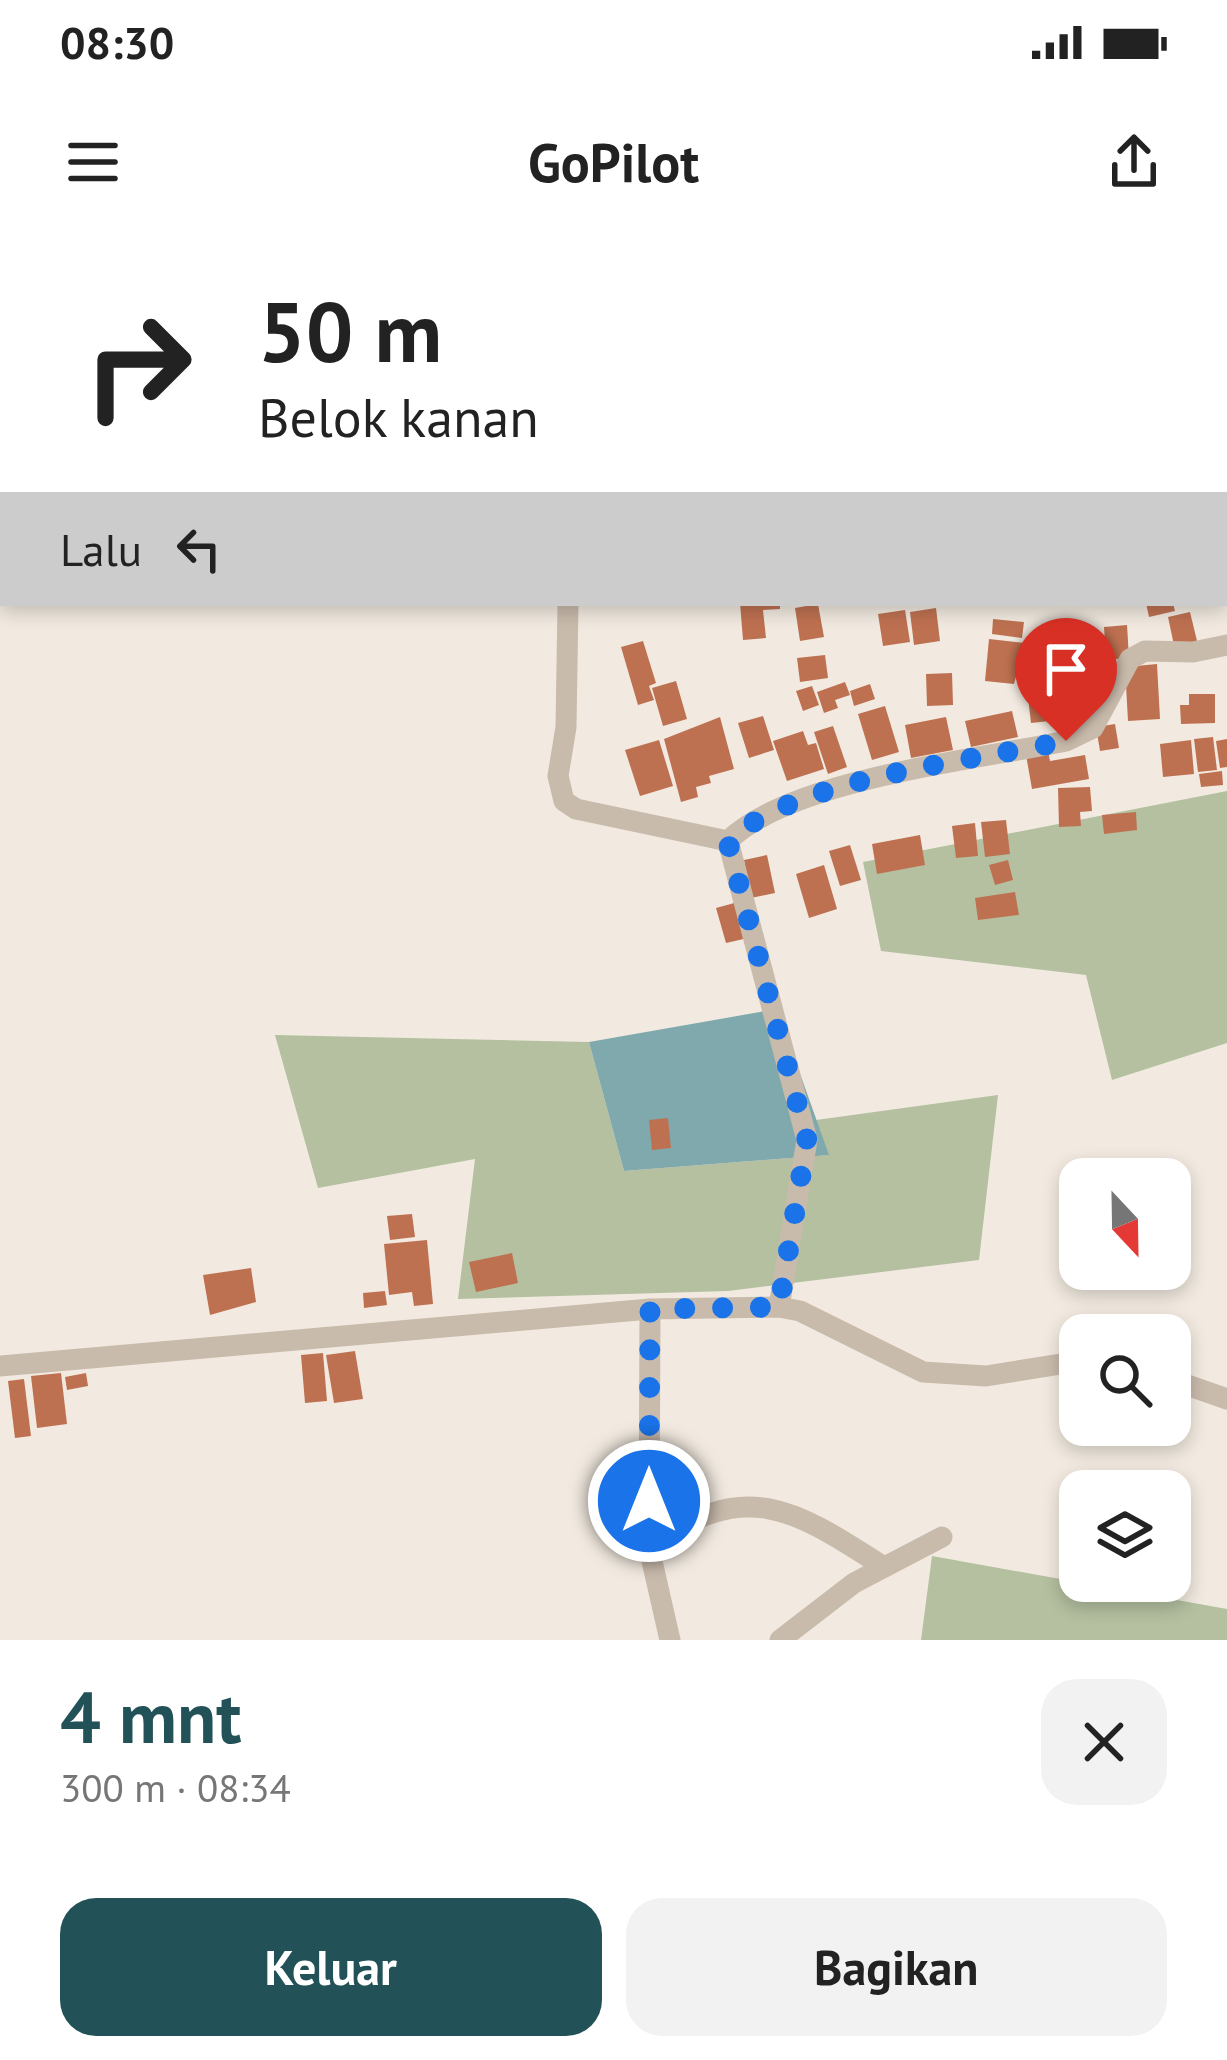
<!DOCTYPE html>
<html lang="id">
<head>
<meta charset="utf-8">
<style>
  body { margin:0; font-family:"PT Sans",sans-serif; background:#f2f2f2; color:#222; height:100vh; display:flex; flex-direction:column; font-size:45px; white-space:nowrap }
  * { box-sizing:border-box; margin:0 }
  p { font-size:39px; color:#767676 }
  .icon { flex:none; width:66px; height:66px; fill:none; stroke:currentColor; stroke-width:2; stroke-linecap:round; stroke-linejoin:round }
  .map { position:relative; height:1400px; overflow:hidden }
  .panel { display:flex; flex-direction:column; background:#fff; flex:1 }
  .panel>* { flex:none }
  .banner { position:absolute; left:0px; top:0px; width:1227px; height:366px; box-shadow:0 6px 18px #0003; background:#fff; color:#222; overflow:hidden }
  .needle { width:78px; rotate:158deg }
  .controls { position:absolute; left:1059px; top:918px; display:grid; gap:24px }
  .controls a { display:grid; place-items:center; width:132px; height:132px; border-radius:24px; background:#fff; box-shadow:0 6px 18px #0003; font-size:60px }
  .pin { position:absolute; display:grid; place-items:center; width:102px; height:102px; color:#fff; margin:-123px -51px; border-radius:50% 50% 50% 0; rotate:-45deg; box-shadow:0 0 12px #0007 }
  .pin .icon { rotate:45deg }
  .me { position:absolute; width:132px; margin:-66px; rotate:0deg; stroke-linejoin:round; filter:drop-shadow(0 0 9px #0008) }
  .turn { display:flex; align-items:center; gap:42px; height:252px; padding:0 60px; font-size:54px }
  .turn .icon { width:156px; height:156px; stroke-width:2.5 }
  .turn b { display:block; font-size:84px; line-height:102px }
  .then { display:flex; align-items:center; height:114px; padding:0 60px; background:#0003; gap:24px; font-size:45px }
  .round { display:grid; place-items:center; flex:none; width:126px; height:126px; border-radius:36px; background:#f2f2f2 }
  .head { display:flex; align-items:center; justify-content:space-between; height:204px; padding:0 60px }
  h1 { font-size:72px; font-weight:700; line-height:90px; color:#225157 }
  .primary-button { display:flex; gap:24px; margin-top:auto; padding:24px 60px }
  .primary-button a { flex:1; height:138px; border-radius:36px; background:#225157; color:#fff; font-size:48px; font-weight:700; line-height:138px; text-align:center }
  .primary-button a+a { background:#f2f2f2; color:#222 }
  .status { display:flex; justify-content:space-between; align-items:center; height:84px; padding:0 60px; background:#fff; direction:ltr }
  .status svg { height:33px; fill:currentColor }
  header { display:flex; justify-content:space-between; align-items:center; height:156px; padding:0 60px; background:#fff; font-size:54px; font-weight:700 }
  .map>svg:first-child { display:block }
  .green { fill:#b4c0a0 }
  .water { fill:#80a9ad }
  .building { fill:#be7151 }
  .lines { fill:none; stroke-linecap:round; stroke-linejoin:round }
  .minor { stroke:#c9bbac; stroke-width:21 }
  .route { stroke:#1a73e8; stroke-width:21; stroke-dasharray:0 37.8 }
</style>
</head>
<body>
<div class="status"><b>08:30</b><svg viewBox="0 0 49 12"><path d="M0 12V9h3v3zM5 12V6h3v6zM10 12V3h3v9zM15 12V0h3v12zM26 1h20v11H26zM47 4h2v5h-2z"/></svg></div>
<header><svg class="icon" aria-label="menu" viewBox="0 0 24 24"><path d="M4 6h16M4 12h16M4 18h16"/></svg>GoPilot<svg class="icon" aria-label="share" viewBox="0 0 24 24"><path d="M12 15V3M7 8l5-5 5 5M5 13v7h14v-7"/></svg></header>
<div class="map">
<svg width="1227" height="1400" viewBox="0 0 1227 1400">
  <rect width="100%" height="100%" fill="#f2eae0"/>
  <g class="green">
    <path d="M 1227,551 L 1227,803 L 1112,840 L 1086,735 L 881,711 L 863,622 Z"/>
    <path d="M 275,795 L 589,802 L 624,931 L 828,915 L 816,880 L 998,855 L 979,1020 L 728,1051 L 458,1059 L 475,919 L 318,948 Z"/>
    <path d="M 932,1316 L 1227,1369 L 1227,1400 L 921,1400 Z"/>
  </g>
  <path class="water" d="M 777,769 L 829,915 L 624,931 L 589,802 Z"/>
  <g class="building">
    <path d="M 740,363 L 780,363 L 780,369 L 763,370 L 766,398 L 743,400 Z"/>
    <path d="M 1146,363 L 1173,363 L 1175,371 L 1149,377 Z"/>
    <path d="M 818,364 L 824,397 L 800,401 L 795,368 Z"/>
    <path d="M 936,368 L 940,401 L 914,405 L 910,372 Z"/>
    <path d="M 905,370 L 910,402 L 883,406 L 878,374 Z"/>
    <path d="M 1190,372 L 1198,405 L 1175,410 L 1168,377 Z"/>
    <path d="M 993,379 L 1024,382 L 1022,398 L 992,394 Z"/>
    <path d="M 1127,385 L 1129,418 L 1106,420 L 1104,387 Z"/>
    <path d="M 989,399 L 1025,403 L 1014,444 L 985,441 Z"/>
    <path d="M 643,401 L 656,443 L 649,446 L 654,460 L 638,465 L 621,407 Z"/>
    <path d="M 825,415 L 828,438 L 800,442 L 797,418 Z"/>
    <path d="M 1027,415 L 1061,417 L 1058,449 L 1025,446 Z"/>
    <path d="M 1157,424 L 1160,479 L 1128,481 L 1125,427 Z"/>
    <path d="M 1095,429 L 1098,463 L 1081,465 L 1078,430 Z"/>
    <path d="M 952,433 L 953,465 L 927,466 L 926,434 Z"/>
    <path d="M 676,441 L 687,479 L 663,486 L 652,448 Z"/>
    <path d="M 845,442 L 850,455 L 835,460 L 838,468 L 824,473 L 817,452 Z"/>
    <path d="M 870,444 L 875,459 L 854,466 L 850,451 Z"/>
    <path d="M 812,446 L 819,465 L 803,471 L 796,451 Z"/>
    <path d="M 1057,454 L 1059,480 L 1031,483 L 1028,457 Z"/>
    <path d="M 1189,454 L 1215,454 L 1215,483 L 1181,484 L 1180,465 L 1189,465 Z"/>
    <path d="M 885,466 L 899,512 L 872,520 L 858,474 Z"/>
    <path d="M 1012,471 L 1018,497 L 971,507 L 965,481 Z"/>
    <path d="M 763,476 L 774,510 L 749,518 L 738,483 Z"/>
    <path d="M 720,477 L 734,529 L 709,536 L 711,543 L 696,547 L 698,557 L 681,562 L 664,499 Z"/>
    <path d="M 946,477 L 953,510 L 911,518 L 905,485 Z"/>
    <path d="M 1115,484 L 1119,508 L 1100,511 L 1096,487 Z"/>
    <path d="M 833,486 L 847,527 L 828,534 L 814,492 Z"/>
    <path d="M 803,491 L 808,505 L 816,503 L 824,529 L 787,541 L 773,501 Z"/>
    <path d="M 1213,497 L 1217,530 L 1198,532 L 1194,499 Z"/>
    <path d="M 1227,499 L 1227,527 L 1220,528 L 1216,501 Z"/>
    <path d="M 659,500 L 673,546 L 640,556 L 625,510 Z"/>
    <path d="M 1191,500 L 1194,534 L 1163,537 L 1160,504 Z"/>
    <path d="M 1048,511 L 1050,521 L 1085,515 L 1089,539 L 1032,549 L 1026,515 Z"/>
    <path d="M 1222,531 L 1223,545 L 1201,547 L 1199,534 Z"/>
    <path d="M 1090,547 L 1092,571 L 1080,572 L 1081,586 L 1059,587 L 1058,548 Z"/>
    <path d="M 1136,572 L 1137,590 L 1104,594 L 1102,575 Z"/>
    <path d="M 1006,580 L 1010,614 L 985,617 L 981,582 Z"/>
    <path d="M 975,583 L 978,616 L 956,618 L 952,586 Z"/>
    <path d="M 920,595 L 925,625 L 877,634 L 872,604 Z"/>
    <path d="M 850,605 L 861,640 L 840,646 L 829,611 Z"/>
    <path d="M 767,615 L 775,653 L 751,658 L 744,620 Z"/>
    <path d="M 1008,620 L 1013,640 L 995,645 L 989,625 Z"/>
    <path d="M 824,625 L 837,669 L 809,678 L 796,634 Z"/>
    <path d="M 1015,652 L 1019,675 L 978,680 L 975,658 Z"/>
    <path d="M 738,662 L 748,698 L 726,703 L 716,668 Z"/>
    <path d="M 668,878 L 671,908 L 652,910 L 649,880 Z"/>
    <path d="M 412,974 L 415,997 L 390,1000 L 387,976 Z"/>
    <path d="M 427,1000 L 433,1064 L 414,1066 L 412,1052 L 389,1055 L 384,1004 Z"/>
    <path d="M 512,1013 L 518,1043 L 476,1052 L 469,1022 Z"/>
    <path d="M 251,1028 L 256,1062 L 210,1075 L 203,1035 Z"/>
    <path d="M 385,1051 L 387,1065 L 364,1068 L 363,1053 Z"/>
    <path d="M 355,1111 L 363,1159 L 334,1163 L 326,1115 Z"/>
    <path d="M 323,1113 L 327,1161 L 305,1163 L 301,1115 Z"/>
    <path d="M 61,1133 L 67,1184 L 37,1188 L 31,1136 Z"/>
    <path d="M 86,1133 L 88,1146 L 67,1150 L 65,1137 Z"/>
    <path d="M 24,1139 L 31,1196 L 15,1198 L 8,1141 Z"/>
  </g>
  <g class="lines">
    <g class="minor">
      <path d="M 499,0 L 500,3"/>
      <path d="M 568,363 L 566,487 L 558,536 L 564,561 L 576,569 L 728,601"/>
      <path d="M 779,1067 L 807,900 L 728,601 C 791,539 976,520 1066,501 L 1093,488 L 1130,419 L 1145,411 L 1193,412 L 1227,405"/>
      <path d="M 650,1069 L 649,1308 L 670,1400"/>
      <path d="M 0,1126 L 650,1069 L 779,1067 L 800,1071 L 923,1132 L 986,1136 L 1080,1121"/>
      <path d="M 1170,1139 L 1227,1159"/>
      <path d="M 649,1308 C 745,1236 794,1269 884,1327"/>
      <path d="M 780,1400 L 854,1343 L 942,1297"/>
    </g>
  </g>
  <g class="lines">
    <path class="route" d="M 649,1261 L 650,1069 L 779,1067 L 807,900 L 728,602 C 790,539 976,520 1066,501"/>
  </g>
</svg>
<div class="controls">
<a><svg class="needle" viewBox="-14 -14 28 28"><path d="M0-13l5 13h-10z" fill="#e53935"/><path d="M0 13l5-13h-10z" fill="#767676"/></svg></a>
<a><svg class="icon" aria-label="search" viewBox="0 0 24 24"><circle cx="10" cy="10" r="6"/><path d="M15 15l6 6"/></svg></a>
<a><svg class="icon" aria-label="layers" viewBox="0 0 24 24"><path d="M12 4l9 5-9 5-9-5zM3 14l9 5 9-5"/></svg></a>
</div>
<div class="pin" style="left:1066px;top:501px;background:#d93025"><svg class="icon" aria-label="arrive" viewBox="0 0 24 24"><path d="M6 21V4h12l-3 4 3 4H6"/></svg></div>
<svg class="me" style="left:649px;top:1261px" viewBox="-20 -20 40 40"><circle r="17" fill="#1a73e8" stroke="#fff" stroke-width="3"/><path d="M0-11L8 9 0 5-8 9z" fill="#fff"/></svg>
<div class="banner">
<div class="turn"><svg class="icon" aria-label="right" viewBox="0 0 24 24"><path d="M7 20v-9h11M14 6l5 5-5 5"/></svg><div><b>50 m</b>Belok kanan</div></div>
<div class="then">Lalu<svg class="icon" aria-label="left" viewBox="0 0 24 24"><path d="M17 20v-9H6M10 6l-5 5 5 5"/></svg></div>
</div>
</div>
<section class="panel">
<div class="head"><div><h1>4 mnt</h1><p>300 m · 08:34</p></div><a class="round"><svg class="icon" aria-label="close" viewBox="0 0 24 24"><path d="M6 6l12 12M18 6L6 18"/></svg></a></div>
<div class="primary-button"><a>Keluar</a><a>Bagikan</a></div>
</section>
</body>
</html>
